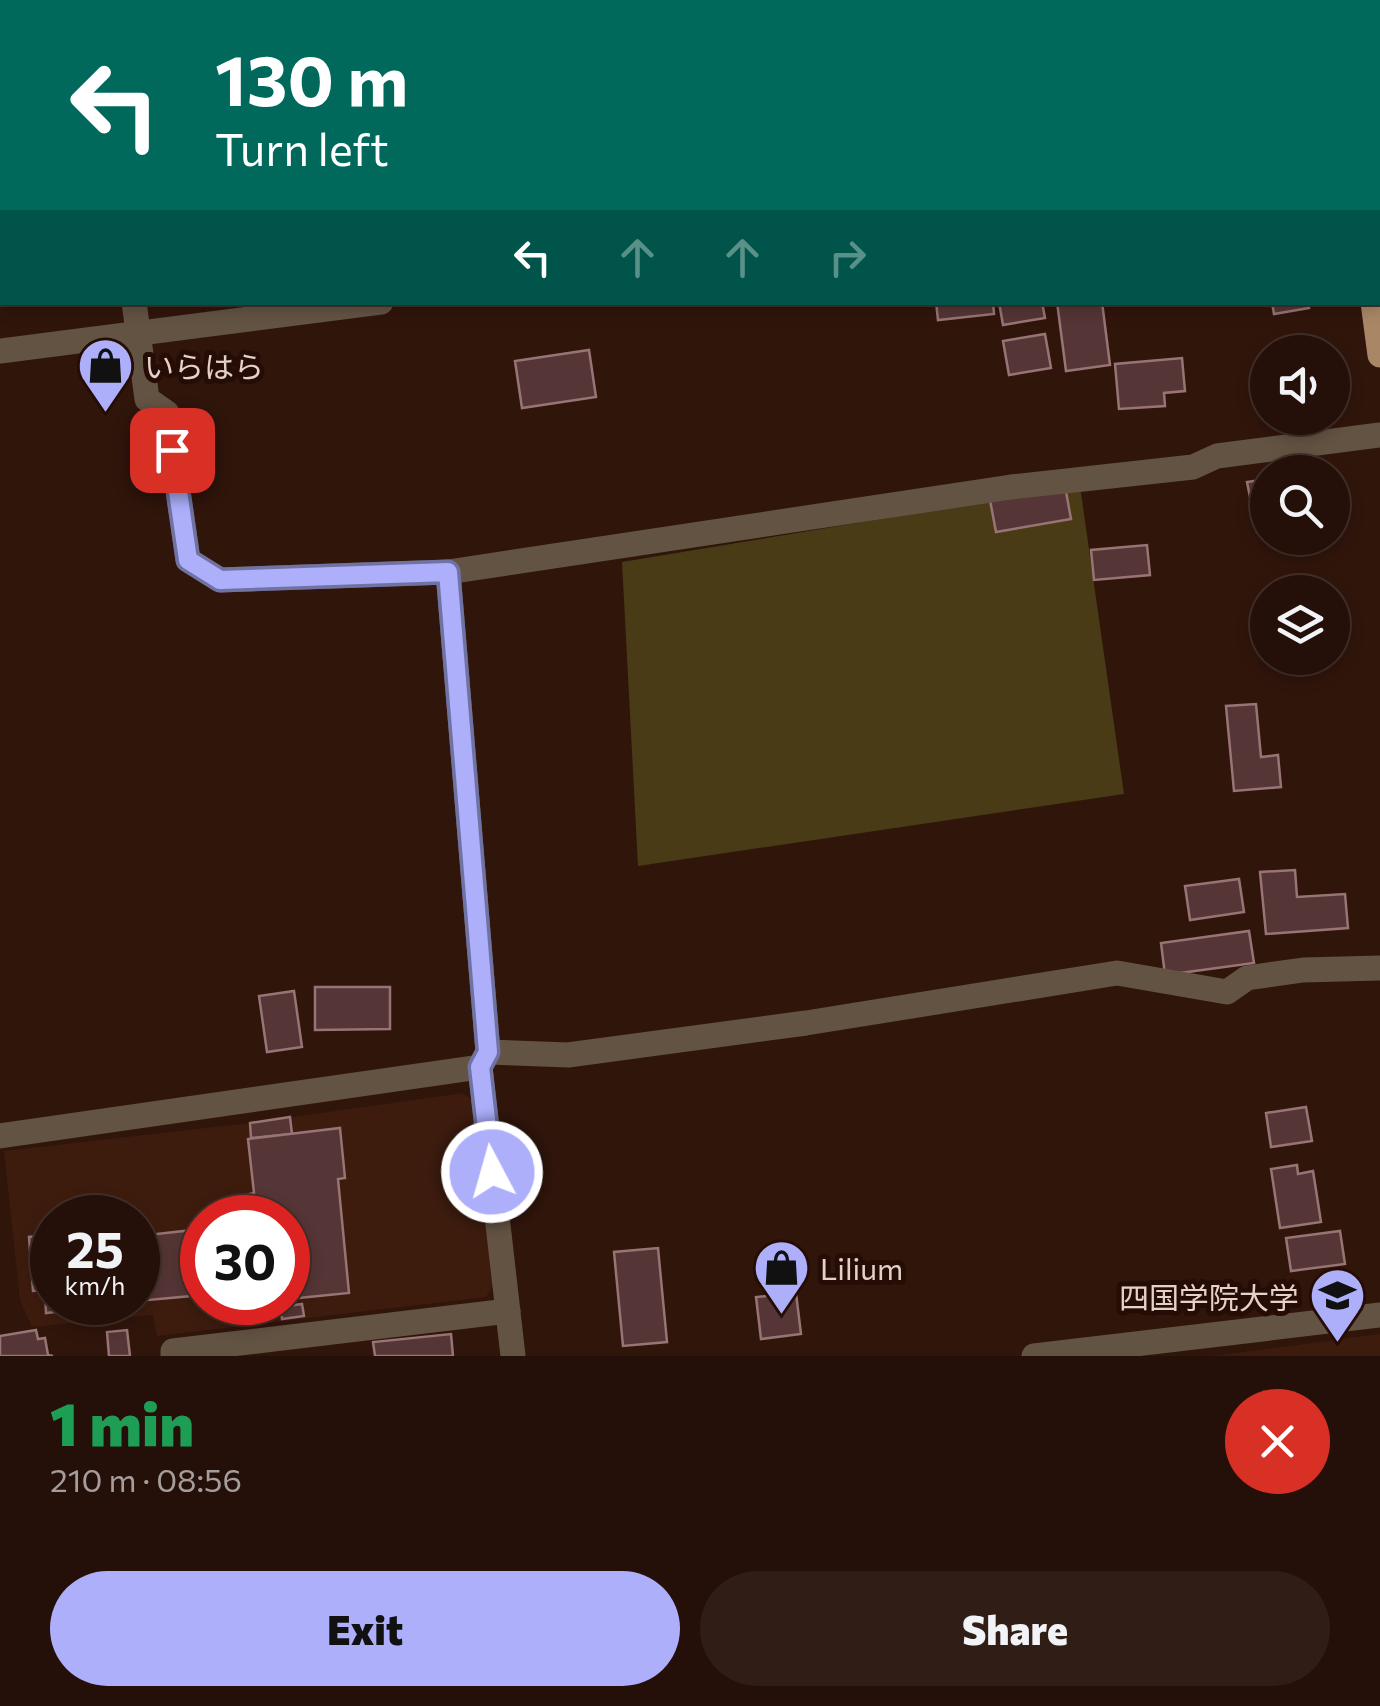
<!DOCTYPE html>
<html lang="en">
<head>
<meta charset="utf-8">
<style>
  body { margin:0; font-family:Commissioner,"Noto Sans JP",sans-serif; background:#301e16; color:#f1f3f6; height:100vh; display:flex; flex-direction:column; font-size:38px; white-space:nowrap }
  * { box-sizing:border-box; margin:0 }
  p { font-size:32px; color:#a39d9c }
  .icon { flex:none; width:55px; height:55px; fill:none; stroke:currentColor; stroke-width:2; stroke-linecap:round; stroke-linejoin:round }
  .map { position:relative; height:1356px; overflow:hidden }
  .details { display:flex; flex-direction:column; background:#241008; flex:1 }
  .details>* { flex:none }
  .top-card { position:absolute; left:0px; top:0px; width:1380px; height:305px; box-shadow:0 5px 15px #0003,0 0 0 2px #413029; background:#00695c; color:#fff; overflow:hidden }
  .buttons { position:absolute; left:1250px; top:335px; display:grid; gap:20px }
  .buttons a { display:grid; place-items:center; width:100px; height:100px; border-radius:50%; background:#241008; box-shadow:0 5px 15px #0003,0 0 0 2px #413029; font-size:50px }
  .speed { position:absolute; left:30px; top:1195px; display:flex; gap:20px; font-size:50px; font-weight:700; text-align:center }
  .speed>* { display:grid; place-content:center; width:130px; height:130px; border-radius:50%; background:#241008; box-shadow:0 5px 15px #0003,0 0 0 2px #413029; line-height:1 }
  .speed small { font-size:25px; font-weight:400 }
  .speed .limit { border:15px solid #d22; background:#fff; color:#111 }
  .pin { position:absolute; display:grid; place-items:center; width:85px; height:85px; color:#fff; margin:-42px; border-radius:20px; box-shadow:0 5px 15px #0006 }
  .me { position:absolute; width:110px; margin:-55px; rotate:354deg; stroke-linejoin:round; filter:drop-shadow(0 0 8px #0008) }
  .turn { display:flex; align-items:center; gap:35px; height:210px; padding:0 50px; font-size:45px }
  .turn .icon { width:130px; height:130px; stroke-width:2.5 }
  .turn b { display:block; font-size:70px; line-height:85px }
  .lanes { display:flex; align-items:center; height:95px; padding:0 50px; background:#0003; justify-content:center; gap:50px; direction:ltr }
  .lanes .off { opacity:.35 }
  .round { display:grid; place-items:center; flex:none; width:105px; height:105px; border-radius:52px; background:#301e16 }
  .overview { display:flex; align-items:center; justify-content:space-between; height:170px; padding:0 50px }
  h1 { font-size:60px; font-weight:800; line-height:75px; color:#1e9e55 }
  .action { display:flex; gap:20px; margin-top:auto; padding:20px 50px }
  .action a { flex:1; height:115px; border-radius:60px; background:#adaffb; color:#111; font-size:40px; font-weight:800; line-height:115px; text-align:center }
  .action a+a { background:#301e16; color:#f1f3f6 }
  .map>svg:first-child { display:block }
  .built { fill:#3d1c0e; fill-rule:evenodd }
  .green { fill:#483b16 }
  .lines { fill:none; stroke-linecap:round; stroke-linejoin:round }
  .stream { stroke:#865368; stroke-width:9 }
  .building { fill:#553535; stroke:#997475; stroke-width:2.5 }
  .minor { stroke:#635343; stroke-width:25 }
  .major { stroke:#a98766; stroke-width:25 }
  .route-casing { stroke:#7072a3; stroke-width:25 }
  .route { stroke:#adaffb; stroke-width:18 }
  .labels { text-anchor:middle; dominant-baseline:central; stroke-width:10; stroke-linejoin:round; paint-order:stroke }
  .poi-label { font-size:30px; fill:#e4d1ca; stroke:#250c04; text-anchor:start }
</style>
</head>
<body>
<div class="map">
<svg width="1380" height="1356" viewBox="0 0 1380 1356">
  <rect width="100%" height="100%" fill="#30150b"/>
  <g class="built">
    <path d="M 463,1093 L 472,1100 L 493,1285 L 486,1297 L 157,1336 L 153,1315 L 32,1327 L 20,1300 L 4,1151 L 250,1123 ZM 52,1218 L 138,1218 L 138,1302 L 52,1302 ZM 202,1218 L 288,1218 L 288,1302 L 202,1302 Z"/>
    <path d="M 1380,1334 L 1380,1356 L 1213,1356 Z"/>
  </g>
  <path class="green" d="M 1080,486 L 1124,794 L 638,866 L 622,562 Z"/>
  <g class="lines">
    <path class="stream" d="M 1293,0 L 1293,2"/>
  </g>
  <g class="building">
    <path d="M 936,302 L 993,302 L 994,314 L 938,320 Z"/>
    <path d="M 999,302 L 1042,302 L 1045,318 L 1003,325 Z"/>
    <path d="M 1057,302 L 1102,302 L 1110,365 L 1066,371 Z"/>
    <path d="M 1272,302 L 1308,302 L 1309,308 L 1274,314 Z"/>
    <path d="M 1045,334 L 1051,368 L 1009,375 L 1003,341 Z"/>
    <path d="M 589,350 L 596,397 L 522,408 L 515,361 Z"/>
    <path d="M 1182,358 L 1185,391 L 1164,393 L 1165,406 L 1119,409 L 1115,364 Z"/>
    <path d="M 1268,479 L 1268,530 L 1257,532 L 1247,482 Z"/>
    <path d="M 1065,486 L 1071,519 L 996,532 L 990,500 Z"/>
    <path d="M 1147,545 L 1150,575 L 1094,580 L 1091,550 Z"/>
    <path d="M 1256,704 L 1261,757 L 1278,755 L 1281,787 L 1234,791 L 1226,706 Z"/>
    <path d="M 1295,870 L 1297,897 L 1345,894 L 1348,928 L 1266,934 L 1260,872 Z"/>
    <path d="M 1239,879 L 1244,912 L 1190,920 L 1185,886 Z"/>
    <path d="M 1249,931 L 1254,963 L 1165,975 L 1161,943 Z"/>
    <path d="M 315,987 L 390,987 L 390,1029 L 315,1030 Z"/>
    <path d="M 294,991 L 302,1047 L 267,1052 L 259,996 Z"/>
    <path d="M 1306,1107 L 1312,1141 L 1271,1147 L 1266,1113 Z"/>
    <path d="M 290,1117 L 292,1134 L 251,1138 L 250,1123 Z"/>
    <path d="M 340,1128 L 345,1178 L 338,1179 L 349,1293 L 288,1299 L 288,1218 L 225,1218 L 237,1197 L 254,1193 L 248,1139 Z"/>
    <path d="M 1297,1165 L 1298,1174 L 1313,1171 L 1321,1222 L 1280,1228 L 1271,1169 Z"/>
    <path d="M 202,1229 L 202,1295 L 138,1301 L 138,1236 Z"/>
    <path d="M 1340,1231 L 1345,1264 L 1291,1271 L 1286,1238 Z"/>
    <path d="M 52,1235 L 52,1302 L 90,1302 L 91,1308 L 46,1313 L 45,1290 L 33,1291 L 29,1237 Z"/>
    <path d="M 658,1248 L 667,1342 L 623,1346 L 614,1252 Z"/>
    <path d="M 796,1293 L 801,1334 L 761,1339 L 756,1297 Z"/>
    <path d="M 302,1304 L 304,1316 L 282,1319 L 280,1307 Z"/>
    <path d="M 36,1330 L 38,1339 L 45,1338 L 48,1355 L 53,1356 L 0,1356 L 0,1336 Z"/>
    <path d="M 127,1330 L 130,1356 L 109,1356 L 107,1332 Z"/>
    <path d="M 451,1334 L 453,1356 L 375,1356 L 373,1342 Z"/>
  </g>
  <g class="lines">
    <g class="minor">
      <path d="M 96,0 L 96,2"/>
      <path d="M 282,0 L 286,2"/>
      <path d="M 1146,2 L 1147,0"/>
      <path d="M 134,302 L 147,399 L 167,413 L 188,560 L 220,580 L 448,572 L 488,1052 L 480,1067"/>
      <path d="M 0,351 L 381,302"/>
      <path d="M 448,572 L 1011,487 L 1193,467 L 1217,456 L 1380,435"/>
      <path d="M 488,1052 L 568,1055 L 806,1023 L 1117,973 L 1227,992 L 1247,978 L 1303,970 L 1380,968"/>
      <path d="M 0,1136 L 480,1067 L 513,1356"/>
      <path d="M 173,1356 L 173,1351 L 508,1311"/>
      <path d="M 1034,1356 L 1380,1315"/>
    </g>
    <g class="major">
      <path d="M 510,0 L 511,2"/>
      <path d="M 1378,178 L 1380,178"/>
      <path d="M 1373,302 L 1380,355"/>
    </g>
  </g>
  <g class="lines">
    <defs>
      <path id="route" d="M 172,450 L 188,560 L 220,580 L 448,572 L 488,1052 L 480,1067 L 492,1172"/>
    </defs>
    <use href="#route" class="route-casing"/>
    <use href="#route" class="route"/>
  </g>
  <defs>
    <symbol id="shop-pin" viewBox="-11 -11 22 30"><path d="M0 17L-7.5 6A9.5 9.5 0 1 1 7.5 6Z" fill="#adaffb" stroke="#250c04"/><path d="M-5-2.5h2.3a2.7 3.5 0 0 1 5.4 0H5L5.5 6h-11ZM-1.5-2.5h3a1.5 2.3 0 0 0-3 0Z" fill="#111"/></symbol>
    <symbol id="university-pin" viewBox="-11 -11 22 30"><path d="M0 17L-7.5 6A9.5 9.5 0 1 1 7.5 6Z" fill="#adaffb" stroke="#250c04"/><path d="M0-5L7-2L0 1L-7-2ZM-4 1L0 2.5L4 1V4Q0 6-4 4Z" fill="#111"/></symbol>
  </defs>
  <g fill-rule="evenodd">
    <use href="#shop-pin" x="74" y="334" width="63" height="86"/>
    <use href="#shop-pin" x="750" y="1236" width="63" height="86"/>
    <use href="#university-pin" x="1306" y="1264" width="63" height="86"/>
  </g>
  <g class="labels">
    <g class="poi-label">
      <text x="144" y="365">いらはら</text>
      <text x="820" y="1267">Lilium</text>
      <text x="1299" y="1296" text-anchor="end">四国学院大学</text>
    </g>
  </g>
</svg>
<div class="buttons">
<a><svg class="icon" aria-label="sound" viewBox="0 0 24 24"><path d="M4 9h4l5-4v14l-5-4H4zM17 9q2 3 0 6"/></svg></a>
<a><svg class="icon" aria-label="search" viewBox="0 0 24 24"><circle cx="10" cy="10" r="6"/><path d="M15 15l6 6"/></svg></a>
<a><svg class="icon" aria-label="layers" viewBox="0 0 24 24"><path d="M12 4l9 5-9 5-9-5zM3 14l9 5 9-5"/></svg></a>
</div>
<div class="speed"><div>25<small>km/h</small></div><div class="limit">30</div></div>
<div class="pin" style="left:172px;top:450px;background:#d93025"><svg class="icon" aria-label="arrive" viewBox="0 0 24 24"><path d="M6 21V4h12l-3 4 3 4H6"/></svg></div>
<svg class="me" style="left:492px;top:1172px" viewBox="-20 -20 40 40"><circle r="17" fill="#adaffb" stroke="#fff" stroke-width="3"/><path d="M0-11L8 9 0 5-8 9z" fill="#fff"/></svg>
<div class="top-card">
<div class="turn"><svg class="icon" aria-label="left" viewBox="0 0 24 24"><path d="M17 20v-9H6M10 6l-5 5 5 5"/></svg><div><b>130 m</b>Turn left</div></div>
<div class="lanes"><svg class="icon" aria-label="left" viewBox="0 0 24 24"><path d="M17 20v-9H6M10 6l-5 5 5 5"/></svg><svg class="icon off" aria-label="ahead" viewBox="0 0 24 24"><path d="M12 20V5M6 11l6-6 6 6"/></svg><svg class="icon off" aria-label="ahead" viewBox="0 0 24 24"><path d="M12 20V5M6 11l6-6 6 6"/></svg><svg class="icon off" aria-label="right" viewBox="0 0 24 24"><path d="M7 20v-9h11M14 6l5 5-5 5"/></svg></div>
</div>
</div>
<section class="details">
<div class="overview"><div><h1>1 min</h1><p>210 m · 08:56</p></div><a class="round" style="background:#d93025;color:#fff"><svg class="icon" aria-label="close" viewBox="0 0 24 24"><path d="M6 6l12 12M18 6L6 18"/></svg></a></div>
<div class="action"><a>Exit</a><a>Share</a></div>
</section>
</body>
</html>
